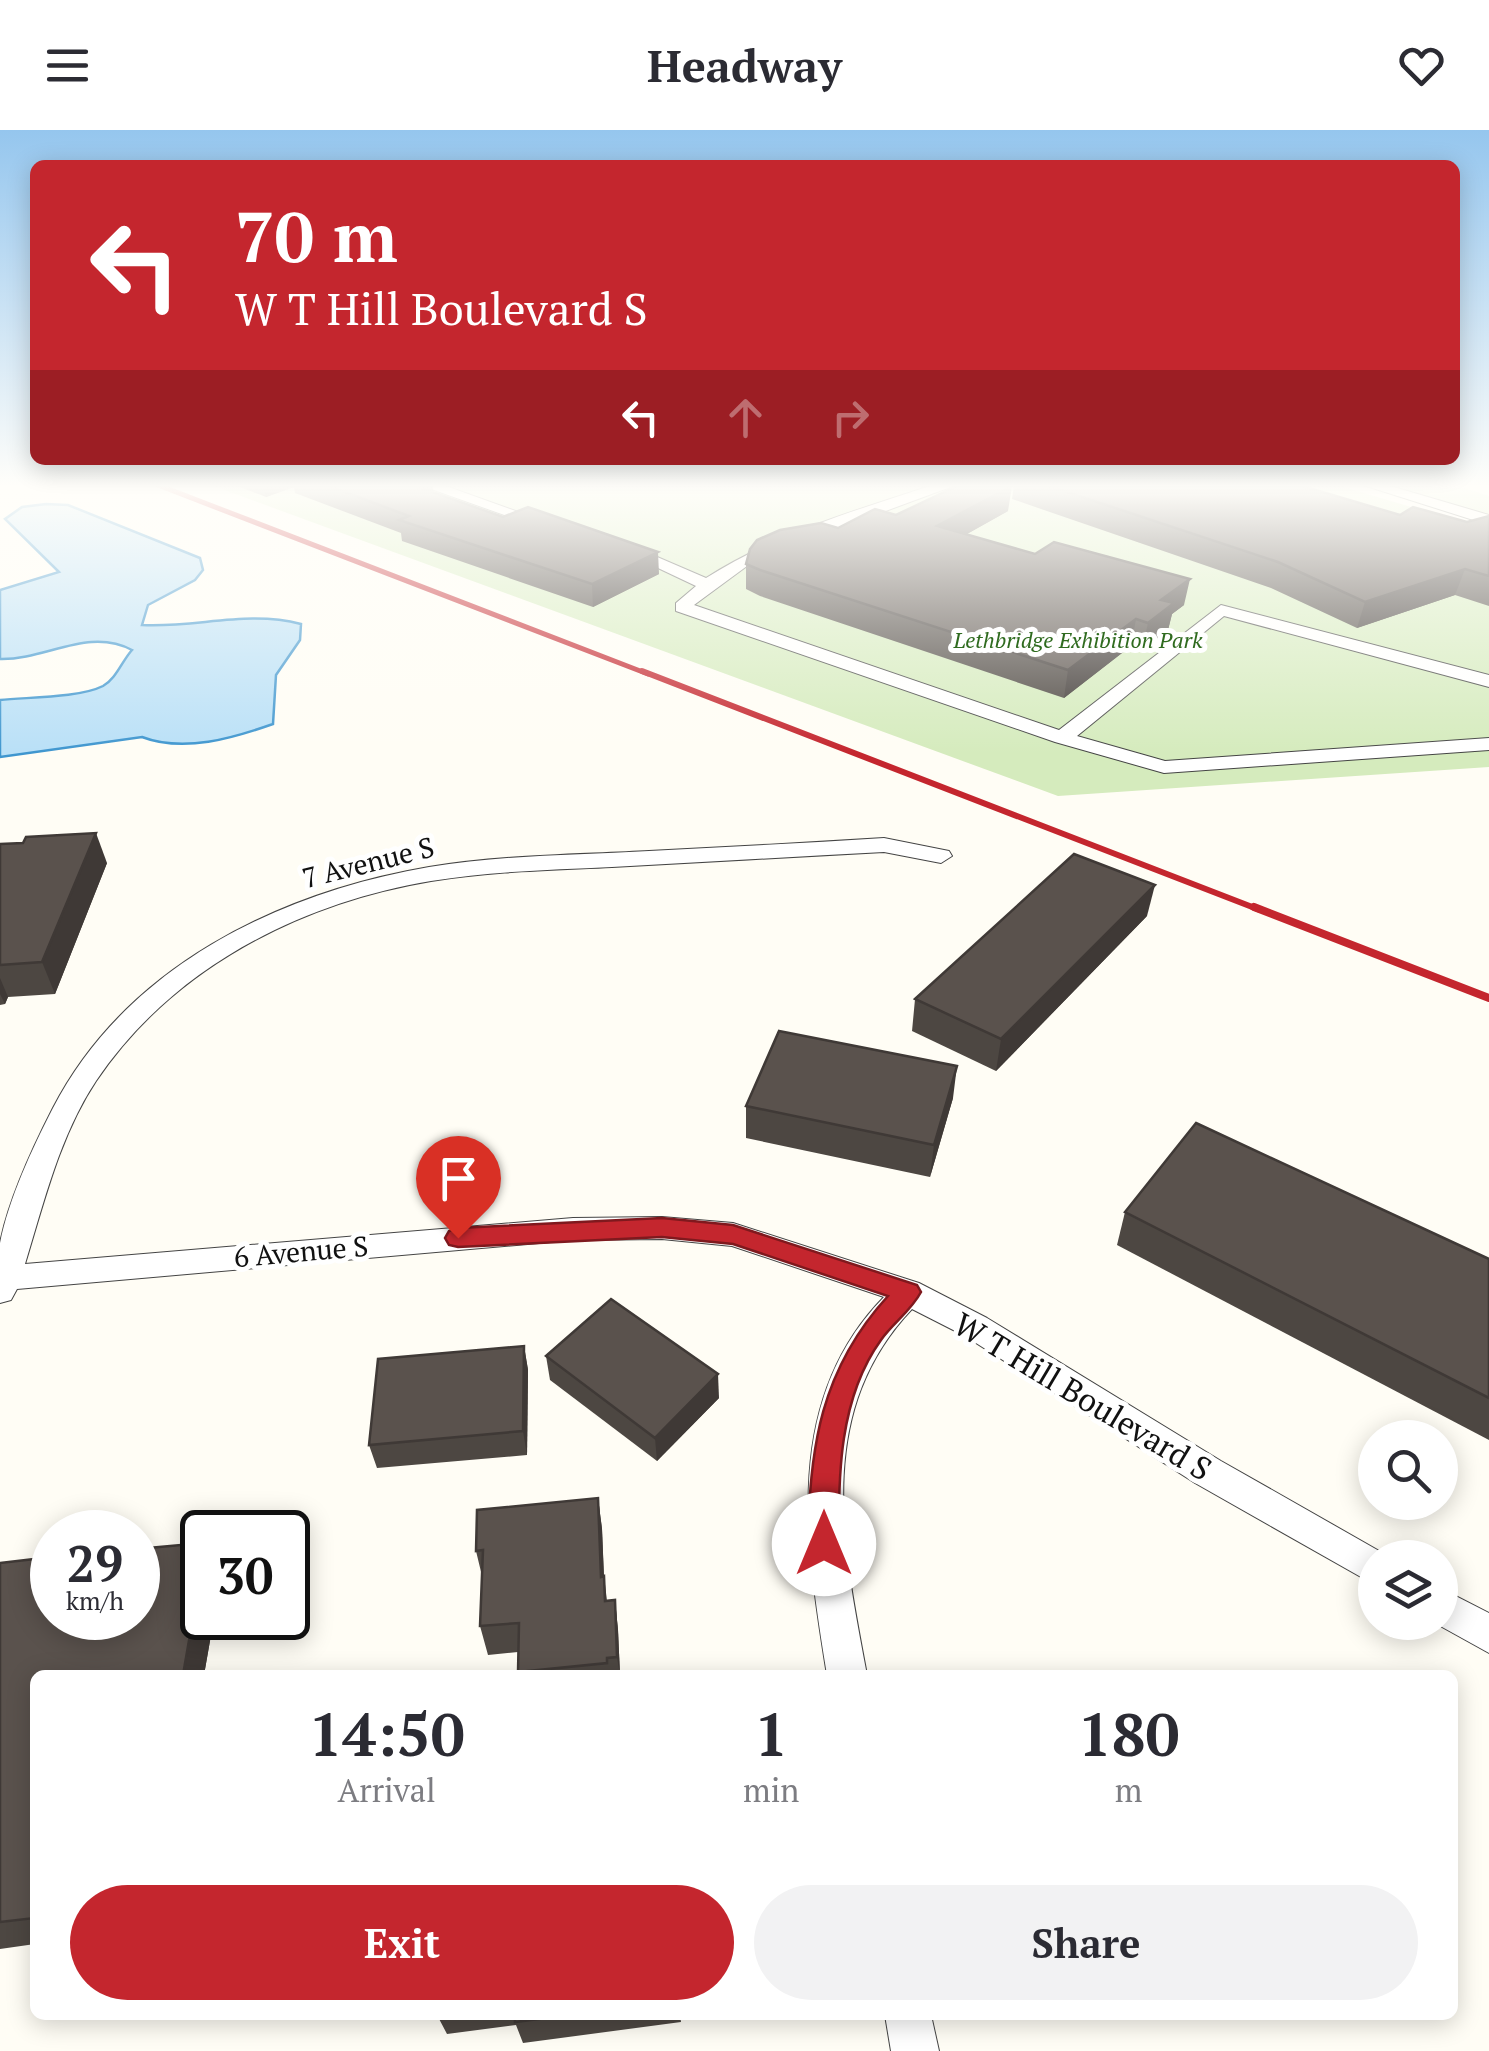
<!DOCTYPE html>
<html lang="en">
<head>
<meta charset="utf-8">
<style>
  body { margin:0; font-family:"PT Serif",serif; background:#f2f2f3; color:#2b2b33; height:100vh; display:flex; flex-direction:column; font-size:38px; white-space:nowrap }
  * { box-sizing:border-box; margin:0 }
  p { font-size:32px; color:#7c7c81 }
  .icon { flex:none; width:55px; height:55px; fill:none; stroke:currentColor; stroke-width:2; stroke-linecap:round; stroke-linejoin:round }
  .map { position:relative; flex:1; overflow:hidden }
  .side { position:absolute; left:30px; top:1540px; width:1428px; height:350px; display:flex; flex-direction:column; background:#fff; border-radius:15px; box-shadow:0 5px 25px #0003 }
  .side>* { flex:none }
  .top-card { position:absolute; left:30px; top:30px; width:1430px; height:305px; border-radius:15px; box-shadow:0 5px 25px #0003; background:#c4262e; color:#fff; overflow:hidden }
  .fabs { position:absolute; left:1358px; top:1290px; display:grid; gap:20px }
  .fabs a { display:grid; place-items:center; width:100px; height:100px; border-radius:50%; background:#fff; box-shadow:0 5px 25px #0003; font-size:50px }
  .speed { position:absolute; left:30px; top:1380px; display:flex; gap:20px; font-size:50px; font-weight:700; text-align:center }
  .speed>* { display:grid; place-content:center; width:130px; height:130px; border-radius:50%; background:#fff; box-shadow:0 5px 25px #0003; line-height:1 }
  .speed small { font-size:25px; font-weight:400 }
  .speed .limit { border:5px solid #111; border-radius:15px; background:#fff; color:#111 }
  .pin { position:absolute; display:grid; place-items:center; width:85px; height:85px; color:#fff; margin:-102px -42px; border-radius:50% 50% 50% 0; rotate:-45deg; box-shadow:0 0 10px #0007 }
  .pin .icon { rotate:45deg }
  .me { position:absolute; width:110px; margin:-55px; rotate:0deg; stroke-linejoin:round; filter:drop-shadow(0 0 8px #0008) }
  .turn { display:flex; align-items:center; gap:35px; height:210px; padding:0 40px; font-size:45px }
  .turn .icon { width:130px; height:130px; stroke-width:2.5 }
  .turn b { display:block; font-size:70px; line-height:85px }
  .lanes { display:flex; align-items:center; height:95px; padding:0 40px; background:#0003; justify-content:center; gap:50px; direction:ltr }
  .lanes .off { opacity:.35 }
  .eta { display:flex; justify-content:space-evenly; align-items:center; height:170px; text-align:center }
  .eta b { font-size:60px; font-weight:700; line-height:70px }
  .primary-button { display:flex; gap:20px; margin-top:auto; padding:20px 40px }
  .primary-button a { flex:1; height:115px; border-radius:60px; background:#c4262e; color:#fff; font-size:40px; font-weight:700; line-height:115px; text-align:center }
  .primary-button a+a { background:#f2f2f3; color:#2b2b33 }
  header { display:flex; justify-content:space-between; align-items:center; height:130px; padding:0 40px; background:#fff; font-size:45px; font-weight:700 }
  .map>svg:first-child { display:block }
  .green { fill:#d5ebbd }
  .water { fill:#b9e0f7; stroke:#3f96cf; stroke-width:2.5 }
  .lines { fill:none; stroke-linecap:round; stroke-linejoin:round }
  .minor-casing { stroke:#444; stroke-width:2 }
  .minor { fill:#fff; fill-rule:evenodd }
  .rail-far2 { stroke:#c4262e; stroke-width:5 }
  .rail-far1 { stroke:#c4262e; stroke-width:6 }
  .rail { stroke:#c4262e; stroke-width:8 }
  .wall { fill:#4d4742 }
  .shaded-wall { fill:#3f3936 }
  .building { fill:#5a524d; stroke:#3f3936; stroke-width:2.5 }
  .route { fill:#c4262e; stroke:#7f191e; stroke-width:2.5 }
  .labels { text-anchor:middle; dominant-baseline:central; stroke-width:10; stroke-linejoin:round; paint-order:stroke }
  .far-park-label { font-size:22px; font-style:italic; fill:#2f6b1f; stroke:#fff }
  .street-label { font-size:28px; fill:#111; stroke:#fff }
  .near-street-label { font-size:32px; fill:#111; stroke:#fff }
</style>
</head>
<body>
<header><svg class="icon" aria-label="menu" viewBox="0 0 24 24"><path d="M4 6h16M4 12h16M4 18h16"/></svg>Headway<svg class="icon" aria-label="heart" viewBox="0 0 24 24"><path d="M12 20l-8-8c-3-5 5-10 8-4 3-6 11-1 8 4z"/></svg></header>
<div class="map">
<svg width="1489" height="1921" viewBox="0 0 1489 1921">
  <rect width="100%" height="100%" fill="#fffdf5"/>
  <g class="green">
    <path d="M 211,355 L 1337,355 L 1489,400 L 1489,637 L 1058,666 Z"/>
    <path d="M 1370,355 L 1455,355 L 1489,366 L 1489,390 Z"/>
  </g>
  <path class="water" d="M 46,374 L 68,375 L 200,428 L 203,440 L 195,450 L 148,475 L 142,495 C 196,498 247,480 301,494 L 300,510 L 276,545 L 273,594 C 233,608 184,623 142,607 L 0,627 L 0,570 C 28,567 79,568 103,556 C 116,549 122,531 132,520 C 88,497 46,530 0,529 L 0,460 L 59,442 L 5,389 L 22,377 Z"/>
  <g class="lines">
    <defs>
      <g id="minor">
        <path d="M 420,355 L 443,355 L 552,394 L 538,397 Z"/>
        <path d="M 933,355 L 956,355 L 780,420 L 747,436 L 694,475 L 1059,600 L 1221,475 L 1489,545 L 1489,557 L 1224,486 L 1077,606 L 1165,631 L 1489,608 L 1489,620 L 1164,643 L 1055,612 L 676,481 L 676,473 L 696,456 L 620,420 L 634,417 L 706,448 C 777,403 854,381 933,355 Z"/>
        <path d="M 1363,355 L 1387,355 L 1489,385 L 1489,395 Z"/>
        <path d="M 884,708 L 949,721 L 952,726 L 941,733 L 884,722 C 793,727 703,732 612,737 C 552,740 491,741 431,751 C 300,773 172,838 96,951 C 60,1005 44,1072 25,1134 L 573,1088 L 662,1087 L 733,1093 L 919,1153 L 987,1188 L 1221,1331 L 1388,1426 L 1375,1428 L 1375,1455 L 1195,1353 L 965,1206 L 912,1179 C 813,1283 843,1417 867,1545 L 827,1545 C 806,1415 782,1271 884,1167 L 732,1116 L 662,1109 L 573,1110 L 17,1159 L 11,1170 L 0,1173 C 0,1154 0,1132 0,1113 C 9,1068 32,1019 53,978 C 126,837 278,763 429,737 C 501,725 576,725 649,721 C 727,717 806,713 884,708 Z"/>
        <path d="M 1440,1458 L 1489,1483 L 1489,1523 L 1433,1492 L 1440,1492 Z"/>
        <path d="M 885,1885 L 931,1885 L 939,1921 L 891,1921 Z"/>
      </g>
    </defs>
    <use href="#minor" class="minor-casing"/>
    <use href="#minor" class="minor"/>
    <path class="rail-far2" d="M 158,355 L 648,544"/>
    <path class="rail-far1" d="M 642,541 L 1260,780"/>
    <path class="rail" d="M 1254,777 L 1489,868"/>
  </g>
  <g class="wall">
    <path d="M 235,355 L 432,355 L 433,363 L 659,444 L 593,477 L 402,411 L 401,403 L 295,363 L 294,357 L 266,367 Z"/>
    <path d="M 1014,355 L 1299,355 L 1400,385 L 1467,392 L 1489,386 L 1489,476 L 1455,465 L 1357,498 L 1271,458 L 1012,369 Z"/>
    <path d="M 1008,381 L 965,405 L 1184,475 L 1172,484 L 1168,500 L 1142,520 L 1131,516 L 1064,568 L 760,466 L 746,459 L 746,434 L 838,398 L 896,385 Z"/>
    <path d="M 0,714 L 107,733 L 55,864 L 8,867 L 5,874 L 0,875 Z"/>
    <path d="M 1147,786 L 996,941 L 912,901 L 915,869 Z"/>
    <path d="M 953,968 L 930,1047 L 746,1008 L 746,976 Z"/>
    <path d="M 1125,1082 L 1489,1129 L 1489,1310 L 1117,1115 Z"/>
    <path d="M 524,1216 L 528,1240 L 527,1325 L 377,1338 L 369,1315 Z"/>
    <path d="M 546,1226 L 719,1268 L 657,1331 L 550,1250 Z"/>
    <path d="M 598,1368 L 602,1399 L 604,1446 L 607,1471 L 615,1470 L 618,1500 L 620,1545 L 519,1545 L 518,1522 L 488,1525 L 480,1496 L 482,1446 L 476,1421 Z"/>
    <path d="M 0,1433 L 202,1488 L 214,1488 L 204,1545 L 35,1545 L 35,1814 L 0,1819 Z"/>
    <path d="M 437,1885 L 680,1885 L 681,1892 L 523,1913 L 516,1895 L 447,1904 Z"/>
  </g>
  <g class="shaded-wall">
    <path d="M 264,355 L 294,355 L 294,357 L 266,367 Z"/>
    <path d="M 429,355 L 432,355 L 435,375 L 421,358 Z"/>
    <path d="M 1012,356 L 1008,381 L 935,422 L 937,396 Z"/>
    <path d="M 658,422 L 659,444 L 593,477 L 592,454 Z"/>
    <path d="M 1465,439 L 1455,465 L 1357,498 L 1365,472 Z"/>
    <path d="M 1190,449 L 1184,475 L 1172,484 L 1168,500 L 1142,520 L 1148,493 L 1161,470 Z"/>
    <path d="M 1136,489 L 1131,516 L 1064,568 L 1068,540 Z"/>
    <path d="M 96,703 L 107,733 L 55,864 L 42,832 Z"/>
    <path d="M 1155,755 L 1147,786 L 996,941 L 1001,909 Z"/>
    <path d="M 0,848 L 8,867 L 5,874 L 0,864 Z"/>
    <path d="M 957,936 L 953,968 L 930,1047 L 934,1015 Z"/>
    <path d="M 524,1216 L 528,1240 L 527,1325 L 523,1301 Z"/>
    <path d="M 718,1244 L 719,1268 L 657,1331 L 655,1308 Z"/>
    <path d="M 598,1368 L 602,1399 L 605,1476 L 601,1447 Z"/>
    <path d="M 202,1436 L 202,1488 L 214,1488 L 204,1545 L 183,1545 Z"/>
    <path d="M 615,1470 L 618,1500 L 620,1545 L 617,1527 Z"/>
  </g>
  <g class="building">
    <path d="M 326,355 L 429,355 L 421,358 L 503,387 L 528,377 L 658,422 L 592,454 L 399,390 L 409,386 Z"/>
    <path d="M 959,355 L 1012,356 L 937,396 L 1035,424 L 1054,412 L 1190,449 L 1161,470 L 1174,473 L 1148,493 L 1136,489 L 1068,540 L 760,440 L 746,434 L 750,419 L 757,410 L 780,400 L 821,393 L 838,398 L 875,379 L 896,385 Z"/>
    <path d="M 1046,355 L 1299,355 L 1400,385 L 1413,377 L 1467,392 L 1489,386 L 1489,446 L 1465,439 L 1365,472 L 1278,432 Z"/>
    <path d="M 96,703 L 42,832 L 0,835 L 0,714 L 23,713 L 26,707 Z"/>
    <path d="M 1074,724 L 1155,755 L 1001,909 L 915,869 Z"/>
    <path d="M 779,901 L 957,936 L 934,1015 L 746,976 Z"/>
    <path d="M 1196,993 L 1489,1129 L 1489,1268 L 1125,1082 Z"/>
    <path d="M 611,1169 L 718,1244 L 655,1308 L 546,1226 Z"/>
    <path d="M 524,1216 L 523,1301 L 369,1315 L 378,1229 Z"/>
    <path d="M 598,1368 L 601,1447 L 604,1446 L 605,1471 L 615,1470 L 617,1527 L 607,1528 L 607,1533 L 518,1542 L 519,1493 L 480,1496 L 483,1420 L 476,1421 L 477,1380 Z"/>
    <path d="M 202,1413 L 202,1436 L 183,1545 L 35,1545 L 35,1788 L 0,1792 L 0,1433 L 52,1427 L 52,1488 L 138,1488 L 138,1419 Z"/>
    <path d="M 515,1885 L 570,1885 L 515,1892 Z"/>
  </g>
  <linearGradient id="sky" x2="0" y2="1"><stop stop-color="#95c6ee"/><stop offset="0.57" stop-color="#fffefa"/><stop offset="1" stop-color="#fffefa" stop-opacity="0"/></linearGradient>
  <rect width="1489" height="624" fill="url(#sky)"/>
  <path class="route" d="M 662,1088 L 733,1095 L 917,1155 L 921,1162 C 911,1181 893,1193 881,1210 C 839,1268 838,1347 839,1414 L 835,1424 L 824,1428 L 813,1424 L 808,1414 C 809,1318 821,1239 888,1166 L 733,1114 L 662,1107 L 458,1117 L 449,1115 L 445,1108 L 449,1101 L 458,1098 Z"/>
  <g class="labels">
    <g class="far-park-label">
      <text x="1078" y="509">Lethbridge Exhibition Park</text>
    </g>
    <g class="street-label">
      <text transform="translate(368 732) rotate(-14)">7 Avenue S</text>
      <text transform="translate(301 1121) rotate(-5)">6 Avenue S</text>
    </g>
    <g class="near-street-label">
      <text transform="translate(1083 1266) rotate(31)">W T Hill Boulevard S</text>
    </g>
  </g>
</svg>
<div class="fabs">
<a><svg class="icon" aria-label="search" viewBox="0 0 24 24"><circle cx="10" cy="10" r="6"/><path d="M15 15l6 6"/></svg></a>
<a><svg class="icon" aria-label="layers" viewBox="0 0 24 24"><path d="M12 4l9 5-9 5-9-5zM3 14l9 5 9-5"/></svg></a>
</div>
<div class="speed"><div>29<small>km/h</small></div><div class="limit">30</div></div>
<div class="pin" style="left:458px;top:1108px;background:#d93025"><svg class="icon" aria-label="arrive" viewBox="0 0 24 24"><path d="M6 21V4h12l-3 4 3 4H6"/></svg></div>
<svg class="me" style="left:824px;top:1414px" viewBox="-20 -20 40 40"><circle r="19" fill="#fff"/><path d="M0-13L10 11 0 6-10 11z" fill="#c4262e"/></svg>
<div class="top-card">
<div class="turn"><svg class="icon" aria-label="left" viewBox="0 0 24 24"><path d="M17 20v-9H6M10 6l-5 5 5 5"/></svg><div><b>70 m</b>W T Hill Boulevard S</div></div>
<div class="lanes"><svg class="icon" aria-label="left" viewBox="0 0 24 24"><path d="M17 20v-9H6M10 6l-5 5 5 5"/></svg><svg class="icon off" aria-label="ahead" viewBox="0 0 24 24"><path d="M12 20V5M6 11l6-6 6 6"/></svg><svg class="icon off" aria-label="right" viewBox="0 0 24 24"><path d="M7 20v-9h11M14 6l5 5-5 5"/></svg></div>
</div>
<section class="side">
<div class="eta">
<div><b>14:50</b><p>Arrival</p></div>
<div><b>1</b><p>min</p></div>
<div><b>180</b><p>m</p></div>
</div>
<div class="primary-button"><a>Exit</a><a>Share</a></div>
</section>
</div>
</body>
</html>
